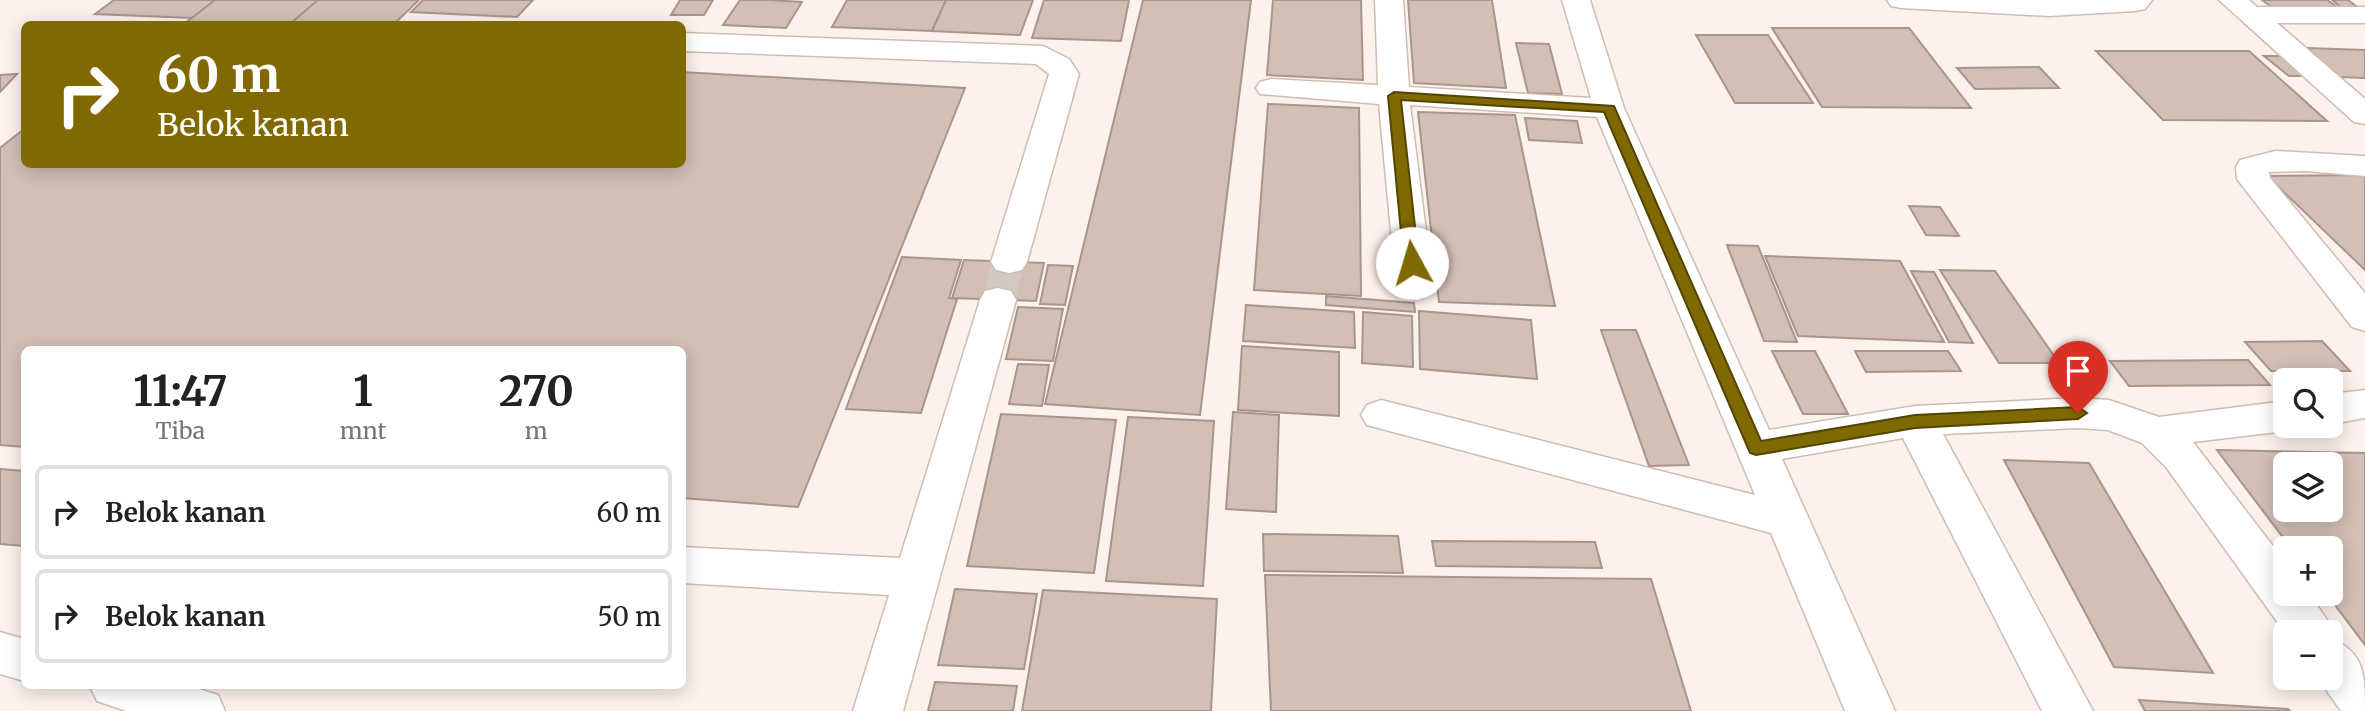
<!DOCTYPE html>
<html lang="id">
<head>
<meta charset="utf-8">
<style>
  body { margin:0; font-family:Merriweather,serif; background:#f2f2f2; color:#222; height:100vh; display:flex; flex-direction:column; font-size:26px; white-space:nowrap }
  * { box-sizing:border-box; margin:0 }
  p { font-size:23px; color:#767676 }
  .icon { flex:none; width:38px; height:38px; fill:none; stroke:currentColor; stroke-width:2; stroke-linecap:round; stroke-linejoin:round }
  .map { position:relative; flex:1; overflow:hidden }
  .drawer { position:absolute; left:21px; top:346px; width:665px; height:343px; display:flex; flex-direction:column; background:#fff; border-radius:10px; box-shadow:0 4px 18px #0003 }
  .drawer>* { flex:none }
  .hud { position:absolute; left:21px; top:21px; width:665px; height:147px; border-radius:10px; box-shadow:0 4px 18px #0003; background:#806900; color:#fff; overflow:hidden }
  .buttons { position:absolute; left:2273px; top:368px; display:grid; gap:14px }
  .buttons a { display:grid; place-items:center; width:70px; height:70px; border-radius:10px; background:#fff; box-shadow:0 4px 18px #0003; font-size:35px }
  .pin { position:absolute; display:grid; place-items:center; width:60px; height:60px; color:#fff; margin:-72px -30px; border-radius:50% 50% 50% 0; rotate:-45deg; box-shadow:0 0 7px #0007 }
  .pin .icon { rotate:45deg }
  .me { position:absolute; width:77px; margin:-38px; rotate:354deg; stroke-linejoin:round; filter:drop-shadow(0 0 5px #0008) }
  .turn { display:flex; align-items:center; gap:24px; height:147px; padding:0 21px; font-size:32px }
  .turn .icon { width:91px; height:91px; stroke-width:2.5 }
  .turn b { display:block; font-size:49px; line-height:60px }
  .eta { display:flex; justify-content:space-evenly; align-items:center; height:119px; text-align:center }
  .eta b { font-size:42px; font-weight:700; line-height:49px }
  ul { padding:0; list-style:none }
  li { display:flex; align-items:center; gap:21px; height:94px; margin:0 14px 10px; padding:0 7px; border:4px solid #e0e0e0; border-radius:10px }
  li div { flex:1 }
  li b { display:block; font-size:26px }
  li em { font-style:normal }
  .map>svg:first-child { display:block }
  .building { fill:#d2bfb5; stroke:#a8958c; stroke-width:2; fill-rule:evenodd }
  .lines { fill:none; stroke-linecap:round; stroke-linejoin:round }
  .minor-tunnel { stroke:#d3c8c2; stroke-width:32; stroke-dasharray:32 16; stroke-linecap:butt }
  .minor-casing { stroke:#cfbcb2; stroke-width:3 }
  .minor { fill:#fff; fill-rule:evenodd }
  .route { fill:#806900; stroke:#534400; stroke-width:2 }
</style>
</head>
<body>
<div class="map">
<svg width="2365" height="711" viewBox="0 0 2365 711">
  <rect width="100%" height="100%" fill="#fdf1eb"/>
  <g class="building">
    <path d="M 114,0 L 215,0 L 192,18 L 95,14 Z"/>
    <path d="M 215,0 L 318,0 L 290,24 L 184,24 Z"/>
    <path d="M 318,0 L 419,0 L 394,24 L 290,24 Z"/>
    <path d="M 423,0 L 533,0 L 517,17 L 411,12 Z"/>
    <path d="M 680,0 L 713,0 L 704,15 L 671,15 Z"/>
    <path d="M 740,0 L 768,0 L 802,2 L 786,28 L 723,25 Z"/>
    <path d="M 847,0 L 946,0 L 932,31 L 832,27 Z"/>
    <path d="M 946,0 L 1033,0 L 1020,35 L 932,31 Z"/>
    <path d="M 1044,0 L 1129,0 L 1121,41 L 1032,38 Z"/>
    <path d="M 1143,0 L 1251,0 L 1200,415 L 1045,404 Z"/>
    <path d="M 1273,0 L 1361,0 L 1363,80 L 1267,75 Z"/>
    <path d="M 1408,0 L 1492,0 L 1506,88 L 1414,83 Z"/>
    <path d="M 2262,0 L 2327,0 L 2340,9 L 2276,10 Z"/>
    <path d="M 2332,0 L 2348,0 L 2361,10 L 2345,10 Z"/>
    <path d="M 1772,28 L 1909,28 L 1971,108 L 1822,107 Z"/>
    <path d="M 1696,35 L 1768,35 L 1813,103 L 1735,103 Z"/>
    <path d="M 1516,43 L 1549,44 L 1562,94 L 1528,93 Z"/>
    <path d="M 2307,48 L 2365,50 L 2365,78 L 2339,77 Z"/>
    <path d="M 2096,51 L 2249,51 L 2327,121 L 2163,120 Z"/>
    <path d="M 2264,56 L 2283,56 L 2309,76 L 2289,76 Z"/>
    <path d="M 2039,67 L 2059,88 L 1975,89 L 1957,68 Z"/>
    <path d="M 682,72 L 965,88 L 798,507 L 682,498 L 682,350 L 24,350 L 24,447 L 0,445 L 0,148 L 24,129 L 24,164 L 682,164 Z"/>
    <path d="M 17,74 L 0,92 L 0,75 Z"/>
    <path d="M 1268,104 L 1359,108 L 1361,296 L 1254,290 Z"/>
    <path d="M 1418,112 L 1515,115 L 1555,306 L 1439,302 Z"/>
    <path d="M 1525,118 L 1577,121 L 1582,143 L 1529,140 Z"/>
    <path d="M 2365,175 L 2365,270 L 2267,176 Z"/>
    <path d="M 1909,206 L 1940,207 L 1959,236 L 1926,235 Z"/>
    <path d="M 1727,245 L 1758,246 L 1797,342 L 1764,341 Z"/>
    <path d="M 1765,256 L 1900,261 L 1944,342 L 1798,336 Z"/>
    <path d="M 902,257 L 961,260 L 949,298 L 957,299 L 921,413 L 846,409 Z"/>
    <path d="M 964,260 L 1044,263 L 1036,301 L 952,298 Z"/>
    <path d="M 1048,265 L 1073,266 L 1065,305 L 1040,304 Z"/>
    <path d="M 1940,270 L 1995,271 L 2059,363 L 1999,363 Z"/>
    <path d="M 1911,271 L 1934,272 L 1973,343 L 1949,342 Z"/>
    <path d="M 1326,296 L 1414,303 L 1415,312 L 1326,305 Z"/>
    <path d="M 1246,305 L 1354,312 L 1355,348 L 1243,341 Z"/>
    <path d="M 1018,307 L 1063,309 L 1053,361 L 1006,359 Z"/>
    <path d="M 1419,311 L 1531,320 L 1537,379 L 1420,369 Z"/>
    <path d="M 1363,312 L 1412,316 L 1413,367 L 1362,363 Z"/>
    <path d="M 1601,330 L 1636,330 L 1689,465 L 1649,466 Z"/>
    <path d="M 2322,341 L 2350,371 L 2271,371 L 2245,342 Z"/>
    <path d="M 1242,346 L 1339,352 L 1339,416 L 1238,410 Z"/>
    <path d="M 1772,351 L 1815,351 L 1848,414 L 1803,414 Z"/>
    <path d="M 1855,351 L 1948,351 L 1961,371 L 1866,372 Z"/>
    <path d="M 2248,360 L 2270,385 L 2129,386 L 2110,361 Z"/>
    <path d="M 1018,364 L 1049,365 L 1042,406 L 1009,404 Z"/>
    <path d="M 1233,412 L 1279,415 L 1276,512 L 1226,509 Z"/>
    <path d="M 1001,414 L 1116,420 L 1094,573 L 967,566 Z"/>
    <path d="M 1128,417 L 1214,421 L 1203,586 L 1106,581 Z"/>
    <path d="M 2217,450 L 2365,453 L 2365,645 L 2326,593 L 2331,593 L 2331,548 L 2291,548 ZM 2286,464 L 2331,464 L 2331,509 L 2286,509 Z"/>
    <path d="M 2004,460 L 2089,463 L 2213,673 L 2114,667 Z"/>
    <path d="M 0,469 L 24,471 L 24,546 L 0,544 Z"/>
    <path d="M 1263,534 L 1398,536 L 1403,573 L 1264,571 Z"/>
    <path d="M 1432,541 L 1595,542 L 1602,568 L 1436,566 Z"/>
    <path d="M 1265,575 L 1651,579 L 1691,711 L 1271,711 Z"/>
    <path d="M 955,589 L 1037,594 L 1024,669 L 938,665 Z"/>
    <path d="M 1043,590 L 1217,599 L 1211,711 L 1022,711 Z"/>
    <path d="M 935,682 L 1017,686 L 1013,711 L 928,711 Z"/>
    <path d="M 2139,700 L 2288,709 L 2290,711 L 2145,711 Z"/>
  </g>
  <g class="lines">
    <path class="minor-tunnel" d="M 998,300 L 1009,262"/>
    <defs>
      <g id="minor">
        <path d="M 1375,0 L 1403,0 L 1409,87 L 1591,98 L 1562,0 L 1590,0 L 1624,108 L 1769,430 L 1915,406 L 2078,398 L 2109,400 L 2159,417 L 2286,401 L 2286,425 L 2300,426 L 2286,431 L 2193,442 L 2286,563 L 2286,593 L 2309,593 L 2335,632 L 2331,638 C 2365,653 2365,675 2365,711 L 2341,711 L 2317,677 L 2331,677 L 2331,632 L 2286,634 L 2166,467 L 2142,443 L 2108,430 L 2078,428 L 1943,434 L 2093,711 L 2042,711 L 1903,438 L 1782,459 L 1895,711 L 1845,711 L 1771,533 L 1367,425 L 1361,415 L 1367,405 L 1381,400 L 1755,495 L 1597,117 L 1410,105 L 1430,263 L 1425,271 L 1412,274 L 1399,271 L 1394,263 L 1379,104 L 1260,94 L 1256,88 L 1260,82 L 1271,79 L 1378,85 Z"/>
        <path d="M 1887,0 L 2152,0 L 2145,9 L 2135,11 L 2049,16 L 1901,8 L 1891,6 Z"/>
        <path d="M 2219,0 L 2249,0 L 2257,7 L 2365,7 L 2365,23 L 2277,23 L 2365,99 L 2365,124 L 2354,122 Z"/>
        <path d="M 682,33 L 1043,46 L 1069,59 L 1079,74 L 1027,262 L 1022,270 L 1009,273 L 996,270 L 991,262 L 1049,74 L 1036,64 L 682,51 Z"/>
        <path d="M 2275,151 L 2365,156 L 2365,176 L 2306,171 L 2269,172 L 2270,178 L 2365,293 L 2365,331 L 2352,327 L 2237,179 L 2236,167 L 2240,160 Z"/>
        <path d="M 998,288 L 1011,291 L 1016,300 L 903,711 L 853,711 L 889,595 L 682,583 L 682,547 L 900,558 L 980,300 L 985,291 Z"/>
        <path d="M 2365,390 L 2365,418 L 2331,424 L 2331,394 Z"/>
        <path d="M 0,632 L 24,639 L 24,681 L 0,674 Z"/>
        <path d="M 90,686 L 190,686 L 218,695 L 225,711 L 126,711 L 97,701 Z"/>
      </g>
    </defs>
    <use href="#minor" class="minor-casing"/>
    <use href="#minor" class="minor"/>
  </g>
  <path class="route" d="M 1394,92 L 1614,106 L 1761,441 L 1915,415 L 2078,407 L 2087,413 L 2078,419 L 1915,428 L 1756,455 L 1750,453 L 1604,112 L 1401,100 L 1419,263 L 1412,268 L 1404,263 L 1388,96 Z"/>
</svg>
<div class="buttons">
<a><svg class="icon" aria-label="search" viewBox="0 0 24 24"><circle cx="10" cy="10" r="6"/><path d="M15 15l6 6"/></svg></a>
<a><svg class="icon" aria-label="layers" viewBox="0 0 24 24"><path d="M12 4l9 5-9 5-9-5zM3 14l9 5 9-5"/></svg></a>
<a>+</a>
<a>−</a>
</div>
<div class="pin" style="left:2078px;top:413px;background:#d93025"><svg class="icon" aria-label="arrive" viewBox="0 0 24 24"><path d="M6 21V4h12l-3 4 3 4H6"/></svg></div>
<svg class="me" style="left:1412px;top:263px" viewBox="-20 -20 40 40"><circle r="19" fill="#fff"/><path d="M0-13L10 11 0 6-10 11z" fill="#806900"/></svg>
<div class="hud">
<div class="turn"><svg class="icon" aria-label="right" viewBox="0 0 24 24"><path d="M7 20v-9h11M14 6l5 5-5 5"/></svg><div><b>60 m</b>Belok kanan</div></div>
</div>
<section class="drawer">
<div class="eta">
<div><b>11:47</b><p>Tiba</p></div>
<div><b>1</b><p>mnt</p></div>
<div><b>270</b><p>m</p></div>
</div>
<ul>
<li><svg class="icon" aria-label="right" viewBox="0 0 24 24"><path d="M7 20v-9h11M14 6l5 5-5 5"/></svg><div><b>Belok kanan</b></div><em>60 m</em></li>
<li><svg class="icon" aria-label="right" viewBox="0 0 24 24"><path d="M7 20v-9h11M14 6l5 5-5 5"/></svg><div><b>Belok kanan</b></div><em>50 m</em></li>
</ul>
</section>
</div>
</body>
</html>
